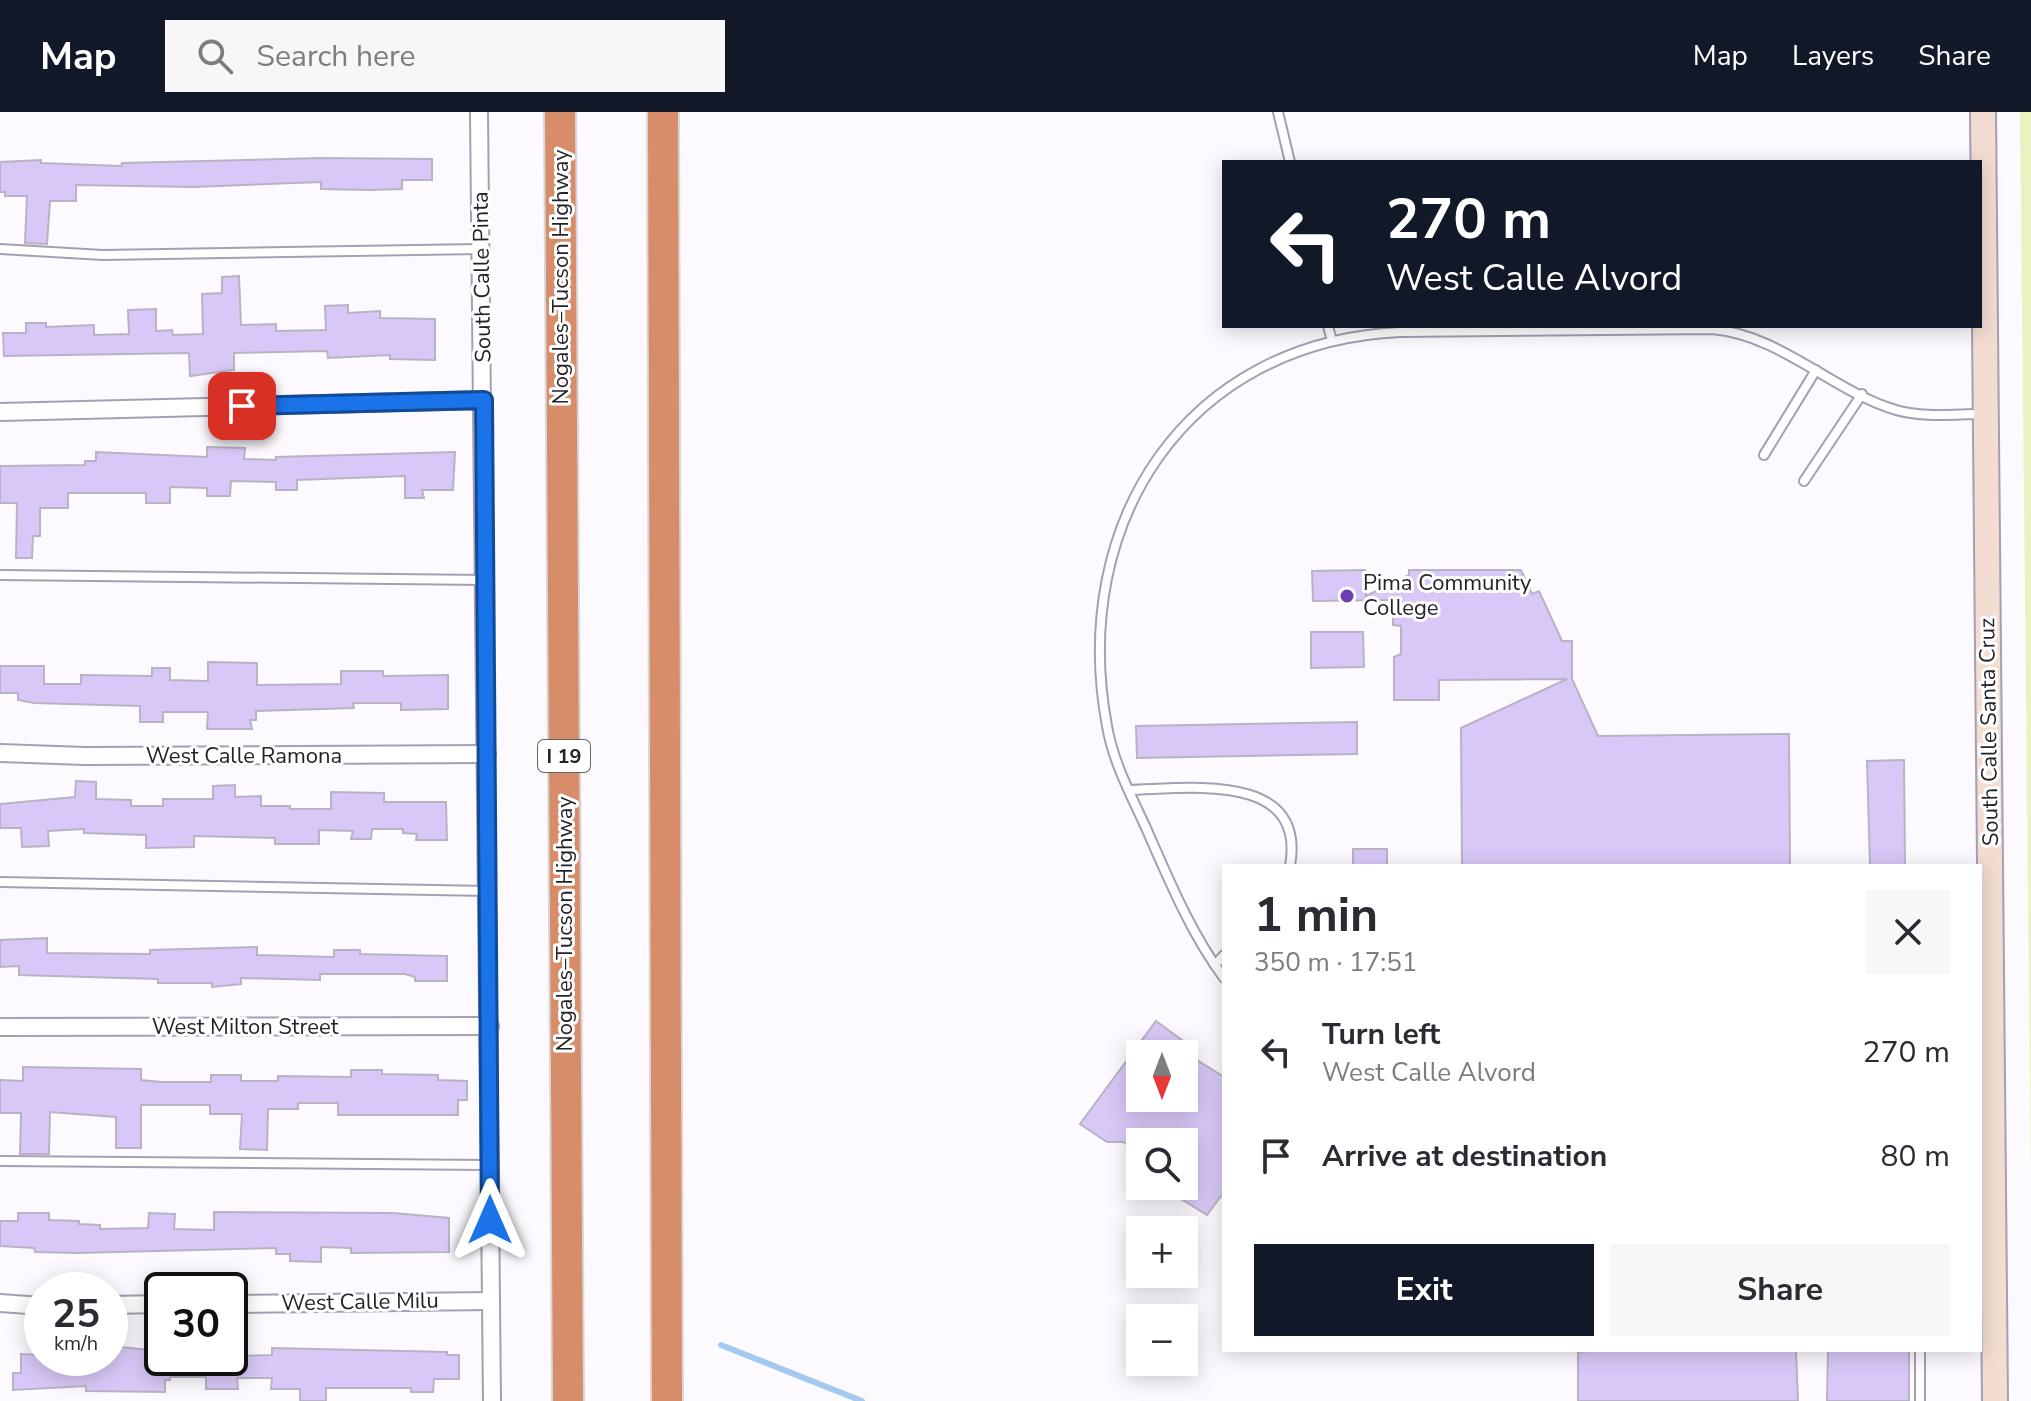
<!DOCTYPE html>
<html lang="en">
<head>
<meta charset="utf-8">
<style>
  body { margin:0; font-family:"Nunito Sans",sans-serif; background:#f7f7f7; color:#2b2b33; height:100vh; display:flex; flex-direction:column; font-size:30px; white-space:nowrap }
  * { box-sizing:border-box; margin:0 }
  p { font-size:26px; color:#7c7c81 }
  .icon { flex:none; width:44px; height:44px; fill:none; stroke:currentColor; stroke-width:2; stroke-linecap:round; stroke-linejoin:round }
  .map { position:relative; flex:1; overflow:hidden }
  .details { position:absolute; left:1222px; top:752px; width:760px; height:488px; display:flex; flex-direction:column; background:#fff; border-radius:0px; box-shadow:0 4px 20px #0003 }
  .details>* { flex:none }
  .banner { position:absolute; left:1222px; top:48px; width:760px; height:168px; border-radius:0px; box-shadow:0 4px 20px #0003; background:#111827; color:#fff; overflow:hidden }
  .needle { width:52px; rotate:180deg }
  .tools { position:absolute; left:1126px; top:928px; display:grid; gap:16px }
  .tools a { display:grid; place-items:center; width:72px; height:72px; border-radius:0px; background:#fff; box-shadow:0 4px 20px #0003; font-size:40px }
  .speed { position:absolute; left:24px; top:1160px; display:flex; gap:16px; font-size:40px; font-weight:700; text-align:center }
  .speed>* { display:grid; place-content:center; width:104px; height:104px; border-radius:50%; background:#fff; box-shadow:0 4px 20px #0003; line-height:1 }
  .speed small { font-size:20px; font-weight:400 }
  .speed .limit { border:4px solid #111; border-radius:12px; background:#fff; color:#111 }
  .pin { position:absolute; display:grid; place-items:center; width:68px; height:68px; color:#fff; margin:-34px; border-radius:16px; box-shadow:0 4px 12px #0006 }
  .me { position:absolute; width:88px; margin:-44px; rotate:0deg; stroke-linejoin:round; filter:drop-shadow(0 0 6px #0008) }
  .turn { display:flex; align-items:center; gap:28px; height:168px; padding:0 32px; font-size:36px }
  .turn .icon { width:104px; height:104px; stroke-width:2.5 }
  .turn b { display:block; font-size:56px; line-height:68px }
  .round { display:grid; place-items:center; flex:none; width:84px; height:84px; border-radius:0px; background:#f7f7f7 }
  .summary { display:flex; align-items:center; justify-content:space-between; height:136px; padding:0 32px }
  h1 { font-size:48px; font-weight:700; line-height:60px }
  .primary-button { display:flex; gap:16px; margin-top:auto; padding:16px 32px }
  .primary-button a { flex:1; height:92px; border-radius:0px; background:#111827; color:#fff; font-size:32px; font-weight:700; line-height:92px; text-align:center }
  .primary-button a+a { background:#f7f7f7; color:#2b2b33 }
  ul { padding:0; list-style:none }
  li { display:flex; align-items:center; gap:24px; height:104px; padding:0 32px }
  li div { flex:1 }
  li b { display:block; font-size:30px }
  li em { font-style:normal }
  header { display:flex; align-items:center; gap:48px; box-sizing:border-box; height:112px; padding:0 40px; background:#111827; color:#fff }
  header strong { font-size:38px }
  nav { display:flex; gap:44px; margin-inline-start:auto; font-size:28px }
  .search { width:560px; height:72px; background:#f7f7f7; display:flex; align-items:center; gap:20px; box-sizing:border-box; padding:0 28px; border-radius:0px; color:#7c7c81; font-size:30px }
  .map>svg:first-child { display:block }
  .green { fill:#e9f3c1 }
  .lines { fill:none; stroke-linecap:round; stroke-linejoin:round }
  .stream { stroke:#a3c9ef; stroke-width:6 }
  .building { fill:#d9c8f7; stroke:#b9b2c5; stroke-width:2 }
  .lane-casing { stroke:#a59fb2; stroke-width:12 }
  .street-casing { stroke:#a59fb2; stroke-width:20 }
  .secondary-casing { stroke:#a59fb2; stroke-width:28 }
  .highway-casing { stroke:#d8d7d8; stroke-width:34 }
  .lane { stroke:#fff; stroke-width:8 }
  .street { stroke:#fff; stroke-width:16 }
  .secondary { stroke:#f3dcd2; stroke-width:24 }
  .highway { stroke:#d78c6a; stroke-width:30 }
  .route-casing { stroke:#114b97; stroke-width:20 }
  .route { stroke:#1a73e8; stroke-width:14 }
  .poi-dot { fill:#6e3cb3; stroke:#fff; stroke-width:3 }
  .labels { text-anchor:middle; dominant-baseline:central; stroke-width:6; stroke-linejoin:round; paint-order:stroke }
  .shield { fill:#fff; stroke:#666469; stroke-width:2 }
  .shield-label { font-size:20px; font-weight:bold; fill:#252229 }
  .street-label { font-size:22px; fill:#252229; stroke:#fff }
  .poi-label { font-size:22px; fill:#252229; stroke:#fff; text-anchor:start }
</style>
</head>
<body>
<header>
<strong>Map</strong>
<div class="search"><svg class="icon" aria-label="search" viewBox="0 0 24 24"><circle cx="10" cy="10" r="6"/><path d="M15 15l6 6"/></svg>Search here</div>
<nav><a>Map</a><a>Layers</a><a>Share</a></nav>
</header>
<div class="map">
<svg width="2031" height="1289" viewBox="0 0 2031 1289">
  <rect width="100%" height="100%" fill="#fcfafe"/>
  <path class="green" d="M 2020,0 L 2031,0 L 2031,1070 Z"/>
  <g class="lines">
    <path class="stream" d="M 721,1233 L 862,1289"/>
  </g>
  <g class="building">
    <path d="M 321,46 L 432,47 L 432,68 L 402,68 L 402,77 L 370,78 L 321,77 L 321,70 L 193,75 L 76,73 L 76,89 L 50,89 L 47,132 L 25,131 L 27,84 L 5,84 L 5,80 L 0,80 L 0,50 L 41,48 L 41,51 L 121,54 L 122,51 Z"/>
    <path d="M 239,164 L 241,213 L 276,212 L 276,219 L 326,218 L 325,194 L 348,193 L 348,201 L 380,199 L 380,206 L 435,207 L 435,248 L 390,247 L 390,243 L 328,246 L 327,239 L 234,241 L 234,258 L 190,264 L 189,241 L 4,244 L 3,221 L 26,221 L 26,211 L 46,211 L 46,215 L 94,213 L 94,223 L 129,222 L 128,198 L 156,197 L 156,219 L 172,218 L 173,223 L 203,222 L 202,182 L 222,181 L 222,165 Z"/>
    <path d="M 207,335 L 245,336 L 244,347 L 276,348 L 276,345 L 455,340 L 453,378 L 422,378 L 424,386 L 405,386 L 405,364 L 297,368 L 297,378 L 276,378 L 276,370 L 231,369 L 230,384 L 207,384 L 207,376 L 170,375 L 170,391 L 146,391 L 146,381 L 68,381 L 68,396 L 40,396 L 40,424 L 33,424 L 32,446 L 16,446 L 17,391 L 0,391 L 0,354 L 85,353 L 85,349 L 96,349 L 96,340 L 207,345 Z"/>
    <path d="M 1365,458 L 1366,484 L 1409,463 L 1409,458 L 1521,458 L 1532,482 L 1539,479 L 1562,529 L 1572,529 L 1572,567 L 1598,624 L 1789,622 L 1790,754 L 1462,754 L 1461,616 L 1567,567 L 1439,568 L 1439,588 L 1394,588 L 1394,545 L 1401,542 L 1401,514 L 1393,513 L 1393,488 L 1313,489 L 1312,459 Z"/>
    <path d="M 1311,520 L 1363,520 L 1364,555 L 1311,556 Z"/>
    <path d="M 208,550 L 257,551 L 257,573 L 341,572 L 341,559 L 383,559 L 383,564 L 448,563 L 448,597 L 401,598 L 401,591 L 353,591 L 354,596 L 256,599 L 256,608 L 250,608 L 252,617 L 207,617 L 208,600 L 163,600 L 163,610 L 140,610 L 140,594 L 34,591 L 18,588 L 18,581 L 0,581 L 0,554 L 44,554 L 44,572 L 81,572 L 81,563 L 152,564 L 152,556 L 170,556 L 170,568 L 208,569 Z"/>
    <path d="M 1357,610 L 1357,642 L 1137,646 L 1136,614 Z"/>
    <path d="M 1904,648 L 1905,754 L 1870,754 L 1867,649 Z"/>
    <path d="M 76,669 L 96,670 L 96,687 L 131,688 L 131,694 L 163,694 L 163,687 L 213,687 L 213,674 L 235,673 L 235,685 L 261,684 L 261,694 L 290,694 L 290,697 L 331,697 L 331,680 L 384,681 L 384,690 L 446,690 L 447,728 L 416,728 L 417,722 L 403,721 L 403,717 L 372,717 L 371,727 L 351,727 L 353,719 L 319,718 L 319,732 L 275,732 L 275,726 L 194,724 L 194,735 L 146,736 L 146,723 L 84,721 L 84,717 L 48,719 L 49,734 L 22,735 L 21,716 L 0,716 L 0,692 L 75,685 Z"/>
    <rect x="1353" y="737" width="34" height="17"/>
    <path d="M 47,826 L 47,841 L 150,842 L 150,838 L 257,835 L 257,843 L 334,845 L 334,838 L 360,838 L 360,842 L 447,844 L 447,869 L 415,869 L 415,865 L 405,862 L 320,862 L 320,868 L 241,866 L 241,872 L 212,875 L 212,871 L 158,871 L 158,867 L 19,863 L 19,854 L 0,855 L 0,828 Z"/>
    <path d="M 1156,909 L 1182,928 L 1173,942 L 1140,942 L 1140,986 L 1184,986 L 1184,967 L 1197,948 L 1224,965 L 1224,1080 L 1207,1103 L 1178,1085 L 1184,1077 L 1184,1030 L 1140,1030 L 1140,1040 L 1123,1030 L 1107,1030 L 1080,1012 Z"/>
    <path d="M 23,955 L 141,957 L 141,968 L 161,970 L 211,970 L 211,963 L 241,963 L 241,969 L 278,969 L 278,964 L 351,965 L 351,958 L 382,958 L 382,962 L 438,963 L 438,968 L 467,969 L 467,988 L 458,988 L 458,1003 L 338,1003 L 338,991 L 298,991 L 298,997 L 268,997 L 267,1038 L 240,1037 L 242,1002 L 210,1002 L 210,993 L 141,993 L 141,1036 L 116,1036 L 116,1005 L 50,1000 L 49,1042 L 20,1042 L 21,1001 L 0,1001 L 0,968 L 23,969 Z"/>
    <path d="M 214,1100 L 393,1101 L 449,1106 L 449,1140 L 351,1141 L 351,1136 L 321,1135 L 321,1150 L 290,1149 L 290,1142 L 276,1142 L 276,1136 L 78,1141 L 35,1140 L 34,1136 L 0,1134 L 0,1109 L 18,1109 L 18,1101 L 49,1101 L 49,1108 L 79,1109 L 79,1112 L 100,1113 L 100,1117 L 148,1116 L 149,1101 L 175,1102 L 174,1117 L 214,1118 Z"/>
    <path d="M 110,1234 L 160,1239 L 162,1246 L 272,1243 L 272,1236 L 447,1240 L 447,1243 L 459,1243 L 459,1267 L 434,1267 L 433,1280 L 411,1280 L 411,1276 L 326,1276 L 326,1289 L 300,1289 L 300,1277 L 271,1277 L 272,1266 L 237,1266 L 238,1277 L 206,1277 L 206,1265 L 170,1265 L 170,1268 L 165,1268 L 165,1280 L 86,1279 L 86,1274 L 13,1278 L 13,1261 L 21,1261 L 21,1242 L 110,1246 Z"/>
    <path d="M 1603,1238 L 1796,1238 L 1798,1289 L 1578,1289 L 1578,1240 Z"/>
    <path d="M 1828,1238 L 1909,1238 L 1909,1289 L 1827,1289 Z"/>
  </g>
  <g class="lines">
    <defs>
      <g id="lane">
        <path d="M 1278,0 L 1290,50"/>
        <path d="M 0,137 L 103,143 L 481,137"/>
        <path d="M 1328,214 L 1332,229"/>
        <path d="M 1764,343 L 1816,258"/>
        <path d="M 1804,369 L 1862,282"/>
        <path d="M 0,463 L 485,468"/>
        <path d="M 1129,678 C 1186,677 1307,658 1290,754"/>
        <path d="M 0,770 L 488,779"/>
        <path d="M 1215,853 L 1224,843"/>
        <path d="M 1224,866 C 1190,820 1169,768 1146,716 C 1131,683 1113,650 1107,614 C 1069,411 1186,230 1400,220 L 1712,217 C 1781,223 1832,279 1896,298 C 1924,306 1954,302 1982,302"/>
        <path d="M 0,1049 L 489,1053"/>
        <path d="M 1920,1238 L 1920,1289"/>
      </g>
      <g id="street">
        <path d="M 479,0 L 492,1289"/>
        <path d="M 0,300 L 484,288"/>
        <path d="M 0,641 L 85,644 L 487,642"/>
        <path d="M 0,915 L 490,914"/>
        <path d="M 0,1191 L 42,1194"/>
        <path d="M 230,1192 L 489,1189"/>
        <path d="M 110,1193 L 162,1192"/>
      </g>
      <path id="secondary" d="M 1983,0 L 1995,1289"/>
      <g id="highway">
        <path d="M 560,0 L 568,1289"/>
        <path d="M 663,0 L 667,1289"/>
      </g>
    </defs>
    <use href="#lane" class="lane-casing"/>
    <use href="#street" class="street-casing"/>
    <use href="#secondary" class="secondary-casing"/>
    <use href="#highway" class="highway-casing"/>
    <use href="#lane" class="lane"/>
    <use href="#street" class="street"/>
    <use href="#secondary" class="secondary"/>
    <use href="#highway" class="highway"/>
  </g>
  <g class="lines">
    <defs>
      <path id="route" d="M 242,294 L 484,288 L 490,1108"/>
    </defs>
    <use href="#route" class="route-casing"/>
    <use href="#route" class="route"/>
  </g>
  <circle class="poi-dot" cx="1347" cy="484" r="8"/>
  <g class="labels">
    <rect class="shield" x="538" y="628" width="52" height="32" rx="6"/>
    <g class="shield-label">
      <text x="564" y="644">I 19</text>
    </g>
    <g class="street-label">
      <text transform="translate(482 165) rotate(-91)">South Calle Pinta</text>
      <text transform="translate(561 165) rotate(-90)">Nogales–Tucson Highway</text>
      <text transform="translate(1989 620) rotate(-91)">South Calle Santa Cruz</text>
      <text x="244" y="644">West Calle Ramona</text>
      <text transform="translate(565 812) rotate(-90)">Nogales–Tucson Highway</text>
      <text x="245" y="915">West Milton Street</text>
      <text transform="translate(360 1190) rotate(-1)">West Calle Milu</text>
    </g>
    <g class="poi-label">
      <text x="1363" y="471">Pima Community<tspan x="1363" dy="25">College</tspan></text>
    </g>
  </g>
</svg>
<div class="tools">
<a><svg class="needle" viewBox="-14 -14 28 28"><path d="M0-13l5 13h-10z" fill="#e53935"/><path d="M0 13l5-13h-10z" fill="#7c7c81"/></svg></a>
<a><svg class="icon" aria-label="search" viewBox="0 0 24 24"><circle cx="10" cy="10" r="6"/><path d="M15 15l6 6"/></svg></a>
<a>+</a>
<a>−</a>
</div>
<div class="speed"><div>25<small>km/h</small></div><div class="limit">30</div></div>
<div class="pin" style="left:242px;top:294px;background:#d93025"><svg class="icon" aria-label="arrive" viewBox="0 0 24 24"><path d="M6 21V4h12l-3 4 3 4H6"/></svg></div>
<svg class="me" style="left:490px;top:1108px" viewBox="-20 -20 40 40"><path d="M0-17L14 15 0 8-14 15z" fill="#1a73e8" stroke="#fff" stroke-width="4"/></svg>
<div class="banner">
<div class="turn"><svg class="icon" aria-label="left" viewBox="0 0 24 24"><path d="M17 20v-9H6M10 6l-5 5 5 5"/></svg><div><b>270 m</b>West Calle Alvord</div></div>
</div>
<section class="details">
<div class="summary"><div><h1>1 min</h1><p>350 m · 17:51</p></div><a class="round"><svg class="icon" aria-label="close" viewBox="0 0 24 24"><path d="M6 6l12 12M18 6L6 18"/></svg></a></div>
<ul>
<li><svg class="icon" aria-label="left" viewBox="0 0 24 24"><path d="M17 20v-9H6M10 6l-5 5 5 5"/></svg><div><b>Turn left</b><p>West Calle Alvord</p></div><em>270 m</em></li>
<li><svg class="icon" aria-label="arrive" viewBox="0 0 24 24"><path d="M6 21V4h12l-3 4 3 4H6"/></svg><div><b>Arrive at destination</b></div><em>80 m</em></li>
</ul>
<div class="primary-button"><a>Exit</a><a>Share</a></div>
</section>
</div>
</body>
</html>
